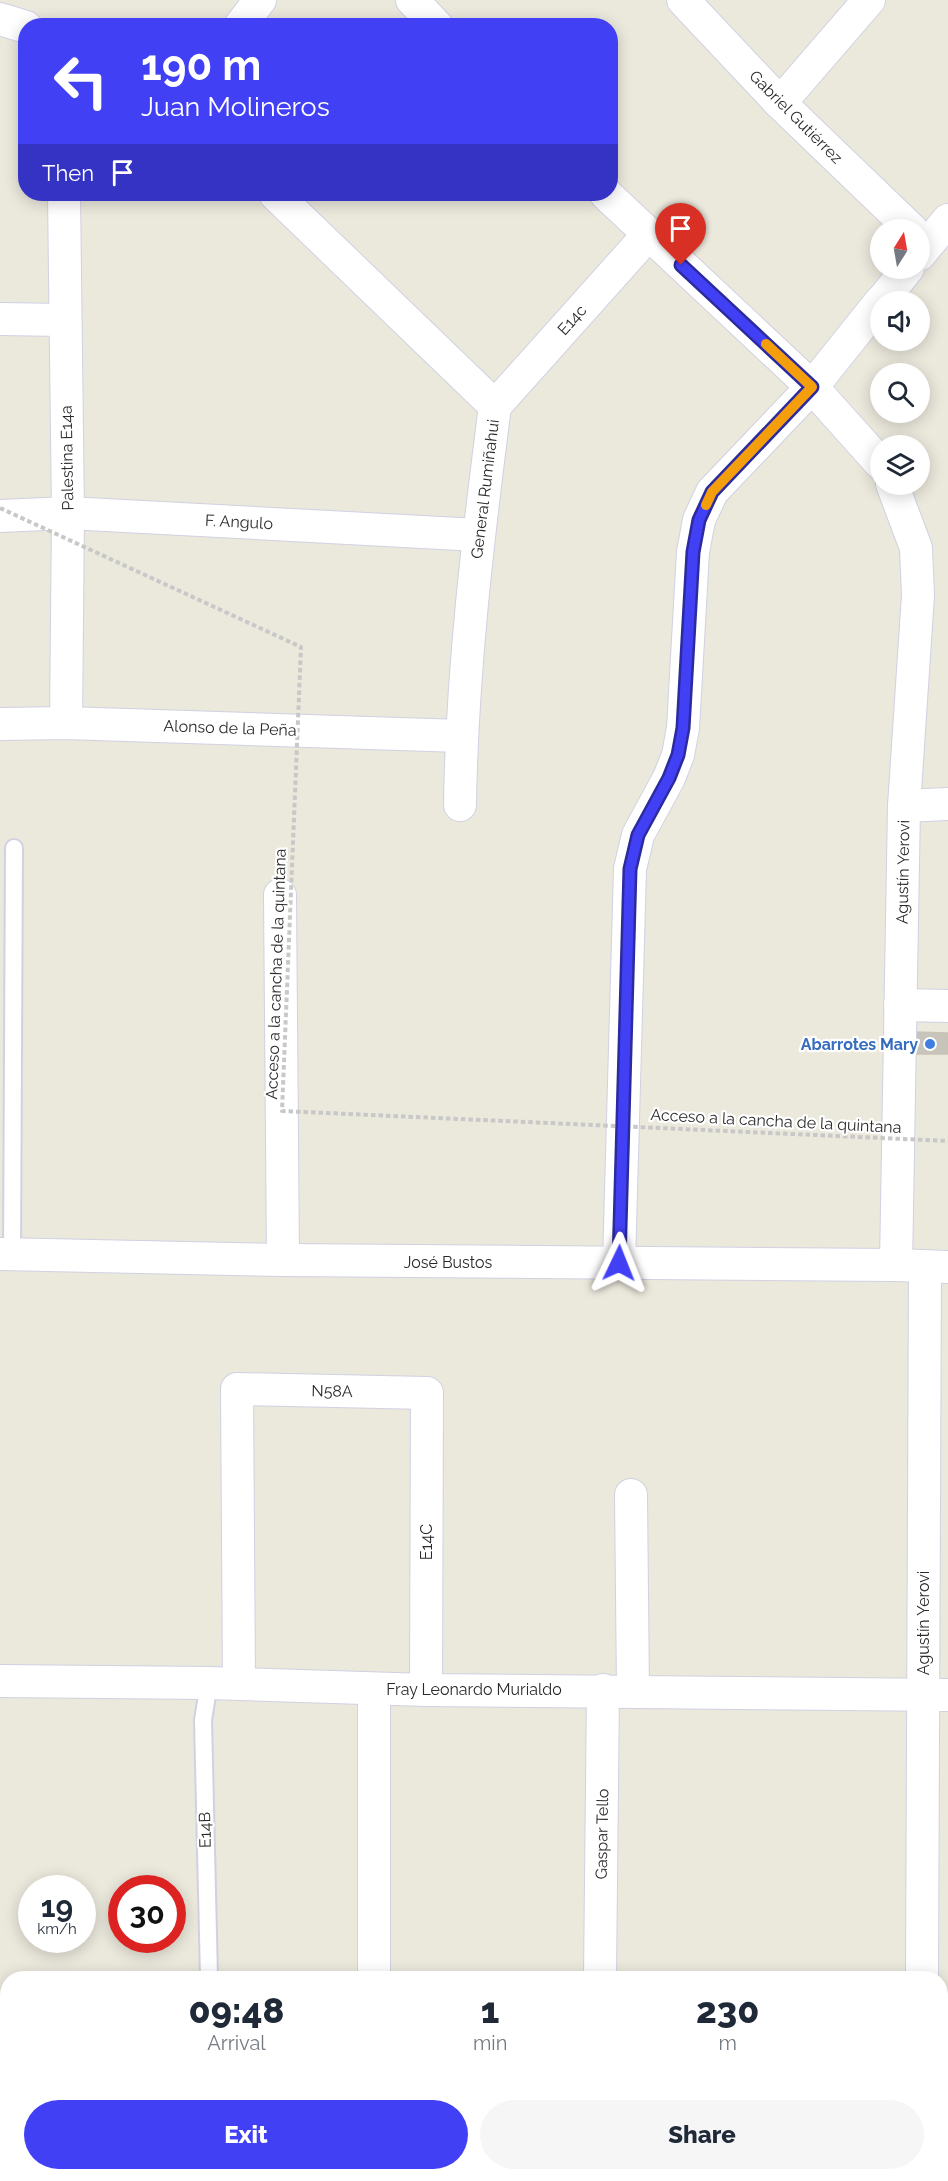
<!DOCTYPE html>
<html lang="en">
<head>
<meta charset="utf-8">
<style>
  body { margin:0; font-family:Raleway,sans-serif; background:#f6f6f7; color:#1f2937; height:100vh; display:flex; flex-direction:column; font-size:22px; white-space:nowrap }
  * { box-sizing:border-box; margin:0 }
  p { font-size:20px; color:#747a83 }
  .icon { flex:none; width:33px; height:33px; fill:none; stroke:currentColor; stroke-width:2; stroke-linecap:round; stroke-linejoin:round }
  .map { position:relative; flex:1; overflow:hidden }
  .drawer { position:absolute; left:0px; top:1971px; width:948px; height:210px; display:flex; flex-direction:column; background:#fff; border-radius:24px 24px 0 0; box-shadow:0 3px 15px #0003 }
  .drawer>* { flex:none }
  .top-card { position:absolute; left:18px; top:18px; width:600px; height:183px; border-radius:24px; box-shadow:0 3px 15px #0003; background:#4240f4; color:#fff; overflow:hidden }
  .needle { width:39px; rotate:11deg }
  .controls { position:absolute; left:870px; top:219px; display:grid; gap:12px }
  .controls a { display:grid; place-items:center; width:60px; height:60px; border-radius:50%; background:#fff; box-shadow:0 3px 15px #0003; font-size:30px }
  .speed { position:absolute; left:18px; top:1875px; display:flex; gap:12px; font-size:30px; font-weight:700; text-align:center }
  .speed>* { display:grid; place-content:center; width:78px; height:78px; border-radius:50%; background:#fff; box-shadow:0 3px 15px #0003; line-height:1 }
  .speed small { font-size:15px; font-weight:400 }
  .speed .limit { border:9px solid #d22; background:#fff; color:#111 }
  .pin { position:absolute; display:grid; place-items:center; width:51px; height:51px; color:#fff; margin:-62px -26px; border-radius:50% 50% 50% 0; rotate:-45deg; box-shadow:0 0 6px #0007 }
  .pin .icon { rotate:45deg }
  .me { position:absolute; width:66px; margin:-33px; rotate:2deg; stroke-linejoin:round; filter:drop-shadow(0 0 4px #0008) }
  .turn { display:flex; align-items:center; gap:21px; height:126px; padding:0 24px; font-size:27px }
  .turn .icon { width:78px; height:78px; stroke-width:2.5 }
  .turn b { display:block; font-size:42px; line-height:51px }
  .then { display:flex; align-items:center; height:57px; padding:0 24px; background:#0003; gap:12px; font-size:22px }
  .eta { display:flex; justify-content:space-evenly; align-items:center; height:102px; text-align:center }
  .eta b { font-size:36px; font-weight:800; line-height:42px }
  .cta { display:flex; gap:12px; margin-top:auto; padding:12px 24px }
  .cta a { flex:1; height:69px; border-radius:36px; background:#4240f4; color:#fff; font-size:24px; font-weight:800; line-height:69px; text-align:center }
  .cta a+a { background:#f6f6f7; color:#1f2937 }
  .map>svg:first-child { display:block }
  .building { fill:#c7c4bb; stroke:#c7c4b6; stroke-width:1.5 }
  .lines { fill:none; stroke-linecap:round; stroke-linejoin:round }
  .lane-casing { stroke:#d1d1e2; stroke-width:20 }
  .street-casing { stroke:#d1d1e2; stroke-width:34 }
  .lane { stroke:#fff; stroke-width:16 }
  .street { stroke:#fff; stroke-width:32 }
  .path-bridge { stroke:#c8c8c8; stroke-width:4; stroke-dasharray:4.5 3; stroke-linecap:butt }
  .route-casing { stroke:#2b2a9f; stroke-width:15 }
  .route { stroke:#4240f4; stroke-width:10 }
  .slow { stroke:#f59e0b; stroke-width:10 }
  .shop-dot { fill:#3f7fe0; stroke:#fff; stroke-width:2 }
  .labels { text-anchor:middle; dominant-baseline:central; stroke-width:4.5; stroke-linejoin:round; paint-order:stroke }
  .street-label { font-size:16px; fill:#2a2a2a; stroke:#fff }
  .shop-label { font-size:16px; font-weight:bold; fill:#366cbe; stroke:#fff; text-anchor:end }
</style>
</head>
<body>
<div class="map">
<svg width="948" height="2181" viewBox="0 0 948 2181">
  <rect width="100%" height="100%" fill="#ebe8dc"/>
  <path class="building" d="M 913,1032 L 948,1033 L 948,1054 L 913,1054 Z"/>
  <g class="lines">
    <defs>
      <g id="lane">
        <path d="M 12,1255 L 14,848"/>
        <path d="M 209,1683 L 203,1720 L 209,1978"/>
        <path d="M 267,2181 L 267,2174"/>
      </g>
      <g id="street">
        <path d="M 412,0 L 437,26"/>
        <path d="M 683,0 L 780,103 L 912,230"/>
        <path d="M 0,19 L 26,27"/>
        <path d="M 240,26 L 260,0"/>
        <path d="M 780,103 L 869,0"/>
        <path d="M 64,194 L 68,513 L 66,723"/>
        <path d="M 275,194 L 495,406 C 478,538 462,671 460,805"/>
        <path d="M 606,194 L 812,387 L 880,463"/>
        <path d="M 920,254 L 948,220"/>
        <path d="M 881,302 L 908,268"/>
        <path d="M 0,319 L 65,320"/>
        <path d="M 495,406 L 648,235"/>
        <path d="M 892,484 L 916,548 L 918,595 L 904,806 L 896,1265"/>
        <path d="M 0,516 L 68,513 L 478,535"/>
        <path d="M 0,724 L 66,723 L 461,736"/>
        <path d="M 904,806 L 948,804"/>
        <path d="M 280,895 L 283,1260"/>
        <path d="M 900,1005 L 948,1006"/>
        <path d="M 0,1254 L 283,1260 L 896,1265 L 948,1267"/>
        <path d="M 619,1263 L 630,869 L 638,835 L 669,778 L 678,755 L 683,728 L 693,552 L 699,520 L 712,492 L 812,387 L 880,302"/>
        <path d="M 631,1495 L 633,1690"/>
        <path d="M 0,1681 L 209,1683 L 426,1690 L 948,1695"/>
        <path d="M 239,1684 L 237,1389 L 427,1393 L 426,1690"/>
        <path d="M 374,1978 L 374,1689"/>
        <path d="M 600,1978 L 603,1690"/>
        <path d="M 922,1978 L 925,1267"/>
        <path d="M 940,2075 L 948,2076"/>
        <path d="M 598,2181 L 598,2174"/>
        <path d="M 921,2181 L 921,2174"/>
      </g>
    </defs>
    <use href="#lane" class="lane-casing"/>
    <use href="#street" class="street-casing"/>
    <use href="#lane" class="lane"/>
    <use href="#street" class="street"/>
    <path class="path-bridge" d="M 0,508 L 301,647 L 282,1111 L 948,1141"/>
  </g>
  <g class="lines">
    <defs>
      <path id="route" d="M 619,1263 L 630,869 L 638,835 L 669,778 L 678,755 L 683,728 L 693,552 L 699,520 L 712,492 L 812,387 L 681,265"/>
    </defs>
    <use href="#route" class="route-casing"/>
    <use href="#route" class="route"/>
    <path class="slow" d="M 706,505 L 712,492 L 812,387 L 766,344"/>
  </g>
  <circle class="shop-dot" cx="930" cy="1044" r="6"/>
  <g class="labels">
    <g class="street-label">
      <text transform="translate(796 117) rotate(45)">Gabriel Gutiérrez</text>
      <text transform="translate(572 320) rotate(-48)">E14c</text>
      <text transform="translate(67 458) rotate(-91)">Palestina E14a</text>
      <text transform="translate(485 489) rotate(-83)">General Rumiñahui</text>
      <text transform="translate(239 522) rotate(3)">F. Angulo</text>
      <text transform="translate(230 728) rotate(2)">Alonso de la Peña</text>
      <text transform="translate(903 872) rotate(-89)">Agustín Yerovi</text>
      <text transform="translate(276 974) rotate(-88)">Acceso a la cancha de la quintana</text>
      <text transform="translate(776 1121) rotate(3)">Acceso a la cancha de la quintana</text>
      <text x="448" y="1262">José Bustos</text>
      <text transform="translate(332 1391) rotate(1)">N58A</text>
      <text transform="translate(426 1542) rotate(-90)">E14C</text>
      <text transform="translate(923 1623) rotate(-90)">Agustín Yerovi</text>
      <text x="474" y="1689">Fray Leonardo Murialdo</text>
      <text transform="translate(205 1830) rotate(-91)">E14B</text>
      <text transform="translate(602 1834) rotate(-89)">Gaspar Tello</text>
    </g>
    <g class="shop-label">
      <text x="918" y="1044">Abarrotes Mary</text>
    </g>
  </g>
</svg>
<div class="controls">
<a><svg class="needle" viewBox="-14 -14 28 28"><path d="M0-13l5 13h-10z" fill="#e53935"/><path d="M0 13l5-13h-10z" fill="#747a83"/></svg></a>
<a><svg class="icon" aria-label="sound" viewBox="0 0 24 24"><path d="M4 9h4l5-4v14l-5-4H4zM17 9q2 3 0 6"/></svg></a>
<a><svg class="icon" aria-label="search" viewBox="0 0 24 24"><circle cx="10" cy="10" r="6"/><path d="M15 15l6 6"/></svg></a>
<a><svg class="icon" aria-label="layers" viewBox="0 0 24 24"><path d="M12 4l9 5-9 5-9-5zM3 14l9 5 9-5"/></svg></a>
</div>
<div class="speed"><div>19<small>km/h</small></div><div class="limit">30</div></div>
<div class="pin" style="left:681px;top:265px;background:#d93025"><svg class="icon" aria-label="arrive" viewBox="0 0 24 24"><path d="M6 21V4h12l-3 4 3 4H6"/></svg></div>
<svg class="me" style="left:619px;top:1263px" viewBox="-20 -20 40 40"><path d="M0-17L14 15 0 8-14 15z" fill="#4240f4" stroke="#fff" stroke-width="4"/></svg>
<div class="top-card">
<div class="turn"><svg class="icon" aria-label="left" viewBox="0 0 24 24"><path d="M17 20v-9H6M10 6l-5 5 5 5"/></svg><div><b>190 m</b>Juan Molineros</div></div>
<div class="then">Then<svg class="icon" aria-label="arrive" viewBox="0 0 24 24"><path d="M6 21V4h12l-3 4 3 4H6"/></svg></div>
</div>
<section class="drawer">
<div class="eta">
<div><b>09:48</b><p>Arrival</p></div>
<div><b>1</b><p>min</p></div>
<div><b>230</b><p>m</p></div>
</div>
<div class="cta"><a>Exit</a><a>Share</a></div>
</section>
</div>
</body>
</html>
